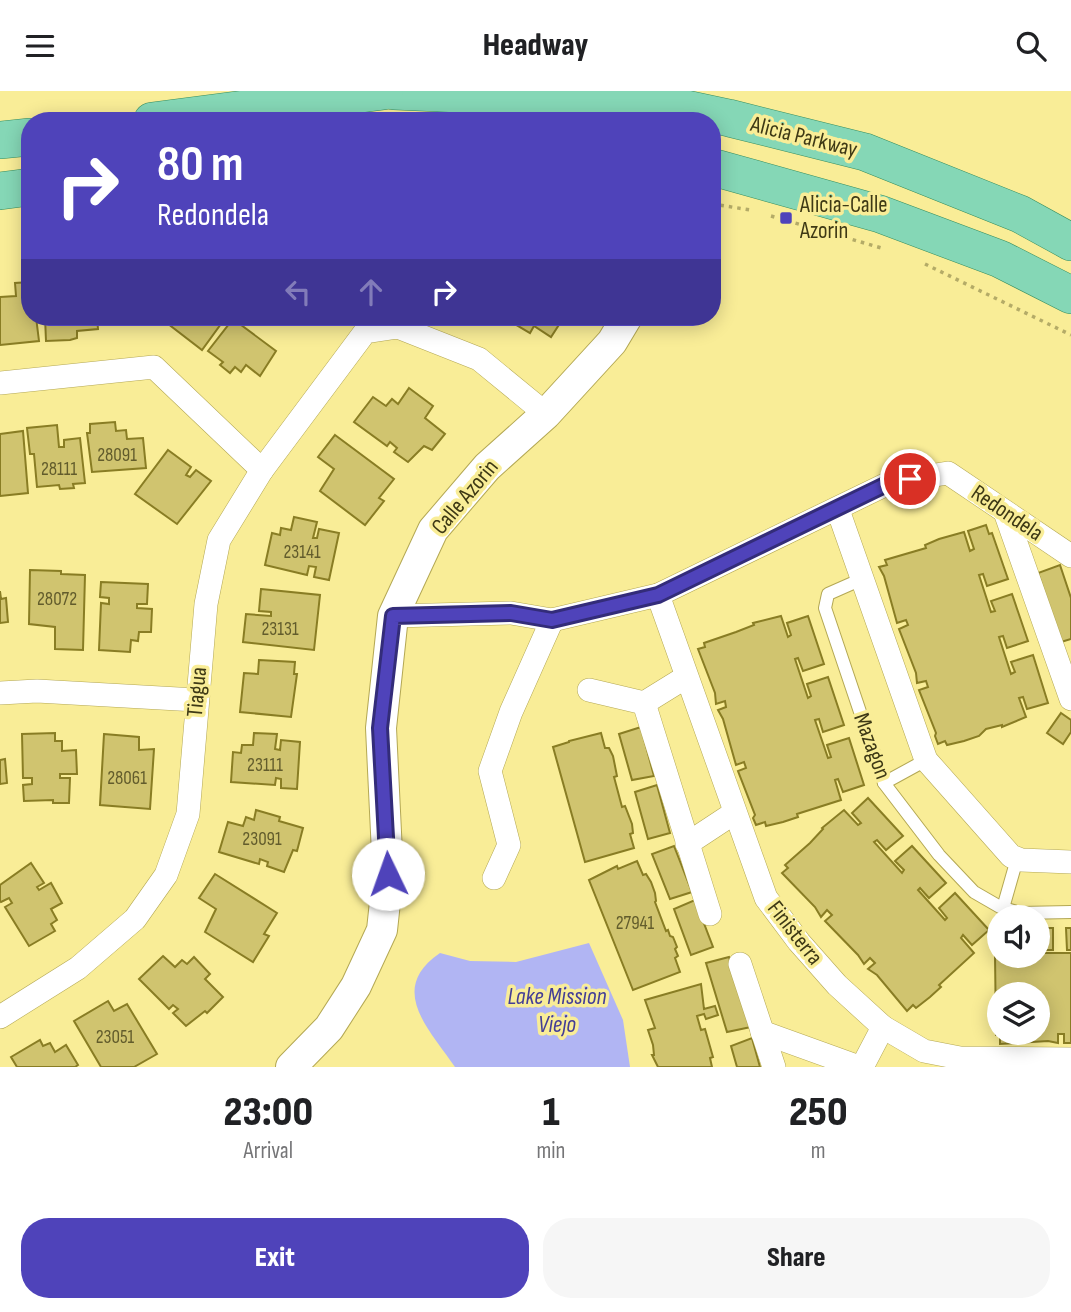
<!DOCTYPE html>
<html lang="en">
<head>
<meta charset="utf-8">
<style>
  body { margin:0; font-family:"Sofia Sans Condensed",sans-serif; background:#f6f6f6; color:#202124; height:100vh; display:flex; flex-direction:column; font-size:26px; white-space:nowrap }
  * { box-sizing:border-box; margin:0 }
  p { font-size:23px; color:#757577 }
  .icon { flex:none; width:38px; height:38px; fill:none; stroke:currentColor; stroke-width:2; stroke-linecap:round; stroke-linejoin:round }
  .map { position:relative; height:976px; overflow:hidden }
  .side { display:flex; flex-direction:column; background:#fff; flex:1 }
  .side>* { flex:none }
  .guide { position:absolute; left:21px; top:21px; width:700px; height:214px; border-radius:28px; box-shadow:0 4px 18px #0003; background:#4f43ba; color:#fff; overflow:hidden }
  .fabs { position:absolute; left:987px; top:814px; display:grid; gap:14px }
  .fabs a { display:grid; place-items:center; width:63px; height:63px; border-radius:50%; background:#fff; box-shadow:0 4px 18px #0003; font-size:35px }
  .pin { position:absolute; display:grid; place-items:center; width:60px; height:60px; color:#fff; margin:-30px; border:4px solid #fff; border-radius:50%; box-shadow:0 2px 7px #0007 }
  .me { position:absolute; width:77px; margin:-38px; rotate:357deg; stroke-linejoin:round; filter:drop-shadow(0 0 5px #0008) }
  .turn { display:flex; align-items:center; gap:24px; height:147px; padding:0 21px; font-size:32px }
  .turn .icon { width:91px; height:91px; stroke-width:2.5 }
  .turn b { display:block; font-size:49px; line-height:60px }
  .lanes { display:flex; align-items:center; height:66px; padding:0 21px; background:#0003; justify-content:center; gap:35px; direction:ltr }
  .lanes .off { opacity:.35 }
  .eta { display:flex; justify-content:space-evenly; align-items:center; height:119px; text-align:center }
  .eta b { font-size:42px; font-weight:800; line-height:49px }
  .primary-button { display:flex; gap:14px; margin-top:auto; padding:14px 21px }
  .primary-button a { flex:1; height:80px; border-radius:28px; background:#4f43ba; color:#fff; font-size:28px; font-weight:800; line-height:80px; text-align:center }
  .primary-button a+a { background:#f6f6f6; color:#202124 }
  header { display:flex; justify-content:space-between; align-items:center; height:91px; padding:0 21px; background:#fff; font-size:32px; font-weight:800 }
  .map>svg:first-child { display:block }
  .water { fill:#b1b5f3 }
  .building { fill:#d0c46f; stroke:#897d24; stroke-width:2; fill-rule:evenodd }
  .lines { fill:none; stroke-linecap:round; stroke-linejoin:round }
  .service-casing { stroke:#b4a854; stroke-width:14 }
  .minor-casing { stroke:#b4a854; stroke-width:24 }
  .tertiary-casing { stroke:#b4a854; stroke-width:32 }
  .primary-casing { stroke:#388e5e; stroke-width:38 }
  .path { stroke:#b4ab67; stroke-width:3.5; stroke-dasharray:3.5 5; stroke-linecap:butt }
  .service { stroke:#fff; stroke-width:12 }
  .minor { stroke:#fff; stroke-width:23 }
  .tertiary { stroke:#fff; stroke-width:30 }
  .primary { stroke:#85d7b6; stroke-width:37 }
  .route-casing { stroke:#332c79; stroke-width:18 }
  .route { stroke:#4f43ba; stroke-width:12 }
  .poi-dot { fill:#4f43ba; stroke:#f9ed97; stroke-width:2.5 }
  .labels { text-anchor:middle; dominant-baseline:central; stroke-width:7; stroke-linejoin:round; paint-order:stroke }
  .number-label { font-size:19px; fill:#625c2c }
  .street-label { font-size:23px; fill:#3e3915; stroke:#f9ed97 }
  .poi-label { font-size:23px; fill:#3e3915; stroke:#f9ed97; text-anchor:start }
  .water-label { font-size:24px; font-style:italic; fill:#443e96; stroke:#f9ed97 }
</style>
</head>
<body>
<header><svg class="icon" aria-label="menu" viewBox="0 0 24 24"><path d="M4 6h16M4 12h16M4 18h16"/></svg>Headway<svg class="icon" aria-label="search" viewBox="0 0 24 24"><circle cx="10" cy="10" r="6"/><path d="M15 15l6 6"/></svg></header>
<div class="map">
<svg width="1071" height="976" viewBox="0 0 1071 976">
  <rect width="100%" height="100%" fill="#f9ed97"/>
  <path class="water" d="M 589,852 L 623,929 L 630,976 L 455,976 C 429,938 387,898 440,862 L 470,870 L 516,871 Z"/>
  <g class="building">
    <path d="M 30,191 L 30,226 L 36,226 L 39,250 L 0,254 L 0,206 L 16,205 L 15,192 Z"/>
    <path d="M 45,226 L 97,226 L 98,238 L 77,240 L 77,247 L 70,249 L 46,250 Z"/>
    <path d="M 108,226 L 153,226 L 153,228 L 108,233 Z"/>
    <path d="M 165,226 L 226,226 L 202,259 L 163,229 Z"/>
    <path d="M 503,226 L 564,226 L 551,246 L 534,235 L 530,242 Z"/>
    <path d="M 233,228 L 276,260 L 260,285 L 246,274 L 241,281 L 235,276 L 230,282 L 220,274 L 223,271 L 208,260 Z"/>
    <path d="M 409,297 L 433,315 L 425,327 L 445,343 L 432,359 L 424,355 L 408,371 L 394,361 L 397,357 L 390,351 L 387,355 L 354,331 L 373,306 L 386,315 L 392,308 L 398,313 Z"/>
    <path d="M 115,331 L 116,340 L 126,339 L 127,348 L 143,347 L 146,377 L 92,381 L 87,342 L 90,342 L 90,333 Z"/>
    <path d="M 57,334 L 59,356 L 64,356 L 64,349 L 80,347 L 85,392 L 73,393 L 74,397 L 60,398 L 59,394 L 37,396 L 34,363 L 30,363 L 27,337 Z"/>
    <path d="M 23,340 L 28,402 L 0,405 L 0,343 Z"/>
    <path d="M 335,344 L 394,388 L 379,407 L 384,410 L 365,434 L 320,400 L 334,378 L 318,366 Z"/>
    <path d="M 168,359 L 191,376 L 186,384 L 190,386 L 196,379 L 211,390 L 177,433 L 135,403 Z"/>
    <path d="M 294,426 L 317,431 L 313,447 L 317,447 L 319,438 L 339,442 L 329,489 L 314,486 L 316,476 L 309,475 L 307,484 L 265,474 L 272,442 L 280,444 L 281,437 L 291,439 Z"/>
    <path d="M 986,434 L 989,443 L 992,442 L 1008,488 L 987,495 L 983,483 L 979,484 L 991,521 L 995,520 L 991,510 L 1012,503 L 1028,550 L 1007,557 L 1003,545 L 999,546 L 1011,583 L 1015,581 L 1011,571 L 1033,564 L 1048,612 L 1027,618 L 1023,606 L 1019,607 L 1026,626 L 1002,636 L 1002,634 L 986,638 L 979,645 L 964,650 L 947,654 L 945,650 L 938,653 L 935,645 L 936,642 L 919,599 L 928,596 L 926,590 L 917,592 L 916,582 L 899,538 L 908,534 L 906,529 L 897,532 L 884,485 L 879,476 L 887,474 L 885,469 L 926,457 L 925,454 L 939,448 L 964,441 L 970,460 L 974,458 L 968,440 Z"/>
    <path d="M 1060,474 L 1071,507 L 1071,548 L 1061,551 L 1038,482 Z"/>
    <path d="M 30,479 L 61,480 L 61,483 L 85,484 L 83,559 L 55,558 L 55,536 L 29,533 Z"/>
    <path d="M 101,491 L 148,493 L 147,513 L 137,513 L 137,517 L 152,518 L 151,541 L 139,541 L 138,550 L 131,549 L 130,561 L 99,559 L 101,512 L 109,513 L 109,507 L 100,506 Z"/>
    <path d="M 261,498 L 320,504 L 314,559 L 243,551 L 246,523 L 271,525 L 271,521 L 259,520 Z"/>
    <path d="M 0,500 L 1,508 L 6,507 L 8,531 L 0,532 Z"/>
    <path d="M 781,525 L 788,546 L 791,544 L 787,532 L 808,525 L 824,573 L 803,580 L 798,567 L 795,568 L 808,607 L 811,605 L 807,593 L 828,586 L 844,634 L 823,641 L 819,628 L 815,629 L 828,667 L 831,666 L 827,654 L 849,647 L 864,694 L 843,701 L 838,688 L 835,689 L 841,709 L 797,723 L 798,726 L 783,731 L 766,735 L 765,731 L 756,734 L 753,727 L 755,724 L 738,680 L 746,677 L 744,671 L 736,674 L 723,628 L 718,619 L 726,616 L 725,610 L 716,613 L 715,602 L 698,558 L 705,556 L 704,552 L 736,541 L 754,534 L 753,532 Z"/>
    <path d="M 259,569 L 295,571 L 294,583 L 297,583 L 291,626 L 240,621 L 244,582 L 258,583 Z"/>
    <path d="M 1061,622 L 1071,629 L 1071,641 L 1063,653 L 1047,642 Z"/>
    <path d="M 641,636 L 654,685 L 632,689 L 619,643 Z"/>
    <path d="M 55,642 L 55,650 L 62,650 L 62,660 L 76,659 L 77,683 L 60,683 L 60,687 L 70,687 L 69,712 L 53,712 L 53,709 L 24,710 L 23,694 L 32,693 L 32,687 L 23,687 L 22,643 Z"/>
    <path d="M 254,642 L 277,643 L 275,658 L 280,659 L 281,649 L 300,651 L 297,698 L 281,697 L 281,688 L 276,687 L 275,694 L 231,691 L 233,661 L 241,662 L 242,654 L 253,654 Z"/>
    <path d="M 601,642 L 605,657 L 609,657 L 613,665 L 617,685 L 614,686 L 622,716 L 625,715 L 632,733 L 633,742 L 630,743 L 634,757 L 585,771 L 553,656 L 569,651 L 569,650 Z"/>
    <path d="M 104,643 L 139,646 L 139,659 L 154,658 L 150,718 L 100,714 Z"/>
    <path d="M 5,668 L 7,692 L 0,693 L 0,669 Z"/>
    <path d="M 657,694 L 670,742 L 648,748 L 635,701 Z"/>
    <path d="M 868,707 L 903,745 L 886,759 L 877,749 L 874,751 L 902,782 L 904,779 L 895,770 L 912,755 L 946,792 L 929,807 L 920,797 L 918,799 L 945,829 L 947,827 L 939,817 L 955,802 L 989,839 L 972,854 L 963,844 L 961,847 L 974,862 L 939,894 L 941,896 L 930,906 L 916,917 L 913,914 L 907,920 L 877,884 L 868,878 L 875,872 L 870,867 L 864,873 L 858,864 L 825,830 L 832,824 L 827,819 L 821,826 L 815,816 L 782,782 L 788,777 L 785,774 L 810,752 L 823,738 L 822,737 L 844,719 L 858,734 L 861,732 L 852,722 Z"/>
    <path d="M 256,719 L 280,726 L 279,730 L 303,737 L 297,760 L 293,759 L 284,781 L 267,775 L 268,771 L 260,768 L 259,773 L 219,761 L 228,731 L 243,735 L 246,726 L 254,729 Z"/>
    <path d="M 674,755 L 692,801 L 670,808 L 652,763 Z"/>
    <path d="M 637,770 L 643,784 L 646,783 L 651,791 L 655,802 L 656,810 L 655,811 L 666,840 L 668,839 L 670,845 L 673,846 L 677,856 L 675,858 L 678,865 L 675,867 L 680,881 L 633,899 L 589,789 L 617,775 L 618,778 Z"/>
    <path d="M 31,772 L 44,792 L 37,796 L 39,799 L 51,792 L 62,812 L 51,818 L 57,829 L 51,833 L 55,840 L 29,855 L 5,816 L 12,812 L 9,807 L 1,811 L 0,810 L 0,794 Z"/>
    <path d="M 215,783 L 277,822 L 264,843 L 269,845 L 253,871 L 205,841 L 216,818 L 199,807 Z"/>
    <path d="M 695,809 L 713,856 L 691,864 L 674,818 Z"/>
    <path d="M 1038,837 L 1053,837 L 1053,859 L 1039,859 L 1039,862 L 1071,862 L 1071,952 L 1064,952 L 1064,943 L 1058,943 L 1058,952 L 1048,950 L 1000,953 L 1000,944 L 996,944 L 995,863 L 1038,864 ZM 999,903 L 1038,903 L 1038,942 L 999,942 Z"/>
    <path d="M 1066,837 L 1071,837 L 1071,859 L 1067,859 Z"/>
    <path d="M 163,865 L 175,876 L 182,869 L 187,873 L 194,866 L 210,883 L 205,888 L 223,906 L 207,922 L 205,920 L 186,935 L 173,922 L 178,918 L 173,914 L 169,918 L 139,888 Z"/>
    <path d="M 729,866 L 751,936 L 727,941 L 706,872 Z"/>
    <path d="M 701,893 L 704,918 L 715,915 L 718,924 L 706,928 L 704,923 L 697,925 L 701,939 L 705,938 L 713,966 L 710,967 L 712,976 L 658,976 L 652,964 L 654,964 L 653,954 L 648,939 L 655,937 L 645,909 Z"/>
    <path d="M 108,910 L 114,920 L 127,913 L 157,963 L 134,976 L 101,976 L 74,930 Z"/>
    <path d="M 752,947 L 760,976 L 737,976 L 731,955 Z"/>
    <path d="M 40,949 L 43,955 L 50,952 L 55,961 L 66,954 L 78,974 L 75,976 L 17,976 L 11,966 Z"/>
  </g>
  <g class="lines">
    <defs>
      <g id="service">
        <path d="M 862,488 L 828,503 L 825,517 L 884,692 L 939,764 L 974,801 L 1000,816 L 1020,822 L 1071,821"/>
        <path d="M 884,692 L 926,669"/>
        <path d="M 1003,817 L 1017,768"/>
      </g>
      <g id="minor">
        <path d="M 0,292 L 154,276 L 262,379"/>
        <path d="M 838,419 L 926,669 L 1011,765 L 1021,769 L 1071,771"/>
        <path d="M 1005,421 L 1071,608"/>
        <path d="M 658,504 L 766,807 L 799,851 L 837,894 L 883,936 L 924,960 L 960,967 L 1071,968"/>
        <path d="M 393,525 L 511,522 L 552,529 L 658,504 L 891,391 L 948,382 L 1071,465"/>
        <path d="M 589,599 L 644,612 L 710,823"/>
        <path d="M 0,602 L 37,600 L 196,609"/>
        <path d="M 644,612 L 686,586"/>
        <path d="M 687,753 L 734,722"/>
        <path d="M 494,787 L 509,754 L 490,680 L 511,621 L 552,529"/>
        <path d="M 740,873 L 774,976"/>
        <path d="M 0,926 L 78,877 L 135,828 L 166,784 L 188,723 L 206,513 L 219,449 L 262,379 L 365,241 L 398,236 L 479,268 L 546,323"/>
        <path d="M 762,941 L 859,976"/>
        <path d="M 862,976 L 883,936"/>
      </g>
      <path id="tertiary" d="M 291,976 L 329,937 L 356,895 L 382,839 L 388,783 L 381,637 L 393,525 L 433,439 L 487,376 L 546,323 L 612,251 L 627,226"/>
      <g id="primary">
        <path d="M 394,0 L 658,12 L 729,27 L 865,61 L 1020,123 L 1071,151"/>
        <path d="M 152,30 L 384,0"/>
        <path d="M 0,49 L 30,46"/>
        <path d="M 712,76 L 880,123 L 1000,168 L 1071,204"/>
        <path d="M 0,100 L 30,96"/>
      </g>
    </defs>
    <use href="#service" class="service-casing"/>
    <use href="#minor" class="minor-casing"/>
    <use href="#tertiary" class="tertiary-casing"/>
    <use href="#primary" class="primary-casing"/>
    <g class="path">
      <path d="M 712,113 L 751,119"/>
      <path d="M 771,125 L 885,158"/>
      <path d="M 925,173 L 1071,244"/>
    </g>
    <use href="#service" class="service"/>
    <use href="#minor" class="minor"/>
    <use href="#tertiary" class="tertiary"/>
    <use href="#primary" class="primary"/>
  </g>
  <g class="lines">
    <defs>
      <path id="route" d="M 388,783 L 380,637 L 393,525 L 511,522 L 552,529 L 658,504 L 891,391 L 910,388"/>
    </defs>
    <use href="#route" class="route-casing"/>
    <use href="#route" class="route"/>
  </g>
  <rect class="poi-dot" x="779" y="120" width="14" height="14" rx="3.5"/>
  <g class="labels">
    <g class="number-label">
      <text x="117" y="364">28091</text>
      <text x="59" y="378">28111</text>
      <text x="302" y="461">23141</text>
      <text x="57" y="508">28072</text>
      <text x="280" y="538">23131</text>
      <text x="265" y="674">23111</text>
      <text x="127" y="687">28061</text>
      <text x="262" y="748">23091</text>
      <text x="635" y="832">27941</text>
      <text x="115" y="946">23051</text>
    </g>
    <g class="street-label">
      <text transform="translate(804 46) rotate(14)">Alicia Parkway</text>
      <text transform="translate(465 406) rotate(-50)">Calle Azorin</text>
      <text transform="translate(1007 422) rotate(34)">Redondela</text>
      <text transform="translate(197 601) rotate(-85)">Tiagua</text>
      <text transform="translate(872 655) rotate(70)">Mazagon</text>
      <text transform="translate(795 842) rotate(52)">Finisterra</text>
    </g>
    <g class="poi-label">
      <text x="800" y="114">Alicia-Calle<tspan x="800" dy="26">Azorin</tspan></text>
    </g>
    <g class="water-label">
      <text x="557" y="905">Lake Mission<tspan x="557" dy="28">Viejo</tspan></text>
    </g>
  </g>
</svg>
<div class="fabs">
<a><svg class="icon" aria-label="sound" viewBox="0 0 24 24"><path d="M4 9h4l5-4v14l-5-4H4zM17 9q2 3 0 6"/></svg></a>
<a><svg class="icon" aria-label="layers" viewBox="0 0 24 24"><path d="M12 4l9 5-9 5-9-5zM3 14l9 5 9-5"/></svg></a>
</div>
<div class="pin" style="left:910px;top:388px;background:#d93025"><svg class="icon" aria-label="arrive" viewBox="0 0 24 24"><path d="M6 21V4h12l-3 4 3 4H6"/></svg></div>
<svg class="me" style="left:388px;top:783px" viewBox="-20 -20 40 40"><circle r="19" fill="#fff"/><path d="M0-13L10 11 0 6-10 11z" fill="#4f43ba"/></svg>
<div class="guide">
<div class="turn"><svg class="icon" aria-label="right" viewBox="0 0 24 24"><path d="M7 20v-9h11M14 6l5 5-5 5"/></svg><div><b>80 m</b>Redondela</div></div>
<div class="lanes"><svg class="icon off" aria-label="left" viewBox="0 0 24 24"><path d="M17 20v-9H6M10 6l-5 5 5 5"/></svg><svg class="icon off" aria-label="ahead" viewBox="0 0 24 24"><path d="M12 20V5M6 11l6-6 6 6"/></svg><svg class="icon" aria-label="right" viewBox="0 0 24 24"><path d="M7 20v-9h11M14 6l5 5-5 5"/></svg></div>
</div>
</div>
<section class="side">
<div class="eta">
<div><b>23:00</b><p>Arrival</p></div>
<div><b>1</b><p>min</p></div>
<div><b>250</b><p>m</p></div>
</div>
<div class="primary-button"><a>Exit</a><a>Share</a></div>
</section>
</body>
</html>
